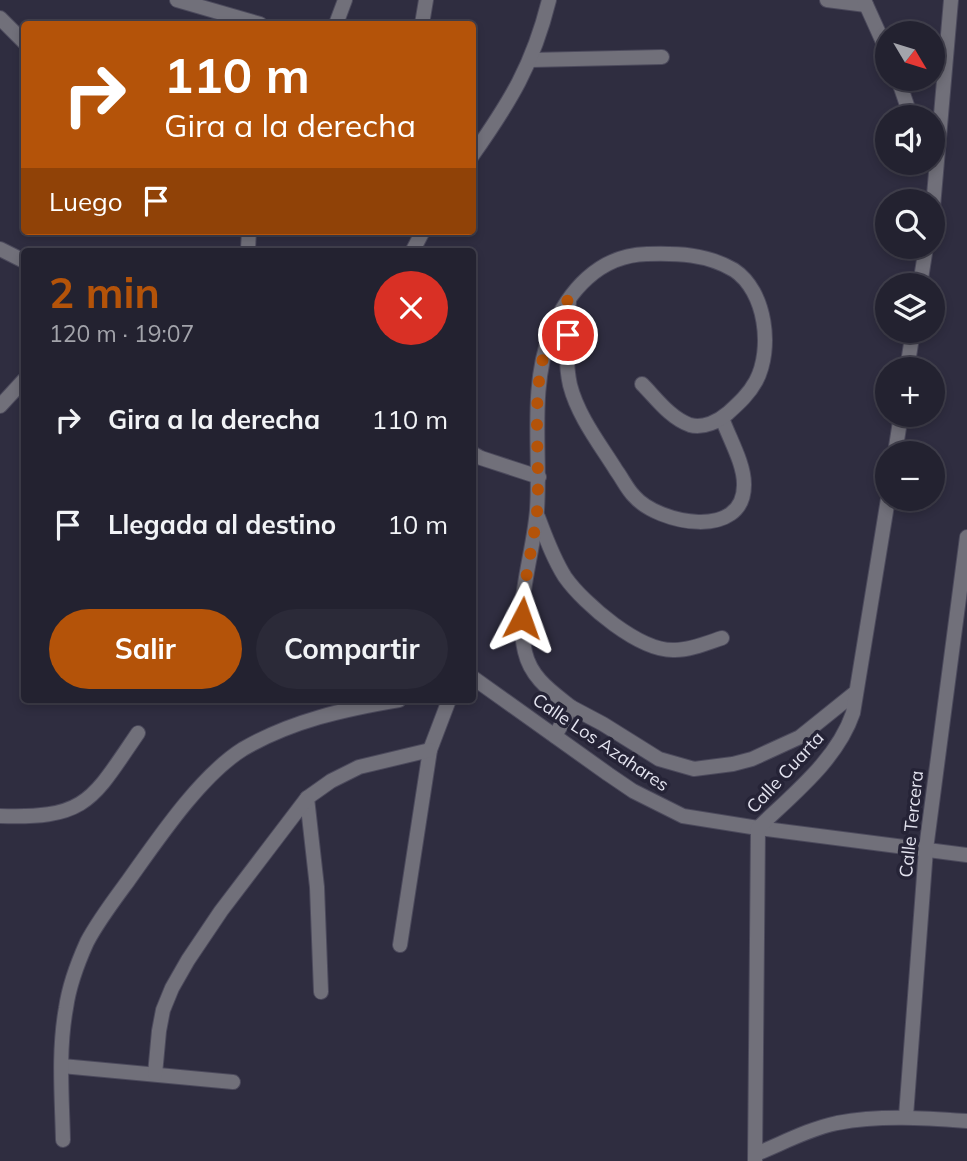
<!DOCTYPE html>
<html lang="es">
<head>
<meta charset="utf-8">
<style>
  body { margin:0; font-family:Mulish,sans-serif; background:#2b2a38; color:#f1f3f6; height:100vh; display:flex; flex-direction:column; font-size:26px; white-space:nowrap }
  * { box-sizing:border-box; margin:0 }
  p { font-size:23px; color:#a3a4ab }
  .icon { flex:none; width:38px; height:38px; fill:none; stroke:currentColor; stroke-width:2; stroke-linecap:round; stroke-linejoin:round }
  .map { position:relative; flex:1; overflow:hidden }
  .details { position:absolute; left:21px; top:248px; width:455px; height:455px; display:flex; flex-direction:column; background:#232230; border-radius:7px; box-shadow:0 4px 10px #0003,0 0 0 2px #403f4c }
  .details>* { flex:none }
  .banner { position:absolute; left:21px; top:21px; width:455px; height:214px; border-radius:7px; box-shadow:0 4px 10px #0003,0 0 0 2px #403f4c; background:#b45309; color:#fff; overflow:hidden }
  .needle { width:46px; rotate:128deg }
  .buttons { position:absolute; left:875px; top:21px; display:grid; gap:14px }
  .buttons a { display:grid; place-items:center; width:70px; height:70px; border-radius:50%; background:#232230; box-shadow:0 4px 10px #0003,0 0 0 2px #403f4c; font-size:35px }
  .pin { position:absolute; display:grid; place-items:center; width:60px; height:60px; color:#fff; margin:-30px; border:4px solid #fff; border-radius:50%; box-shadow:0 2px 7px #0007 }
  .me { position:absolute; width:77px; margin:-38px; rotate:4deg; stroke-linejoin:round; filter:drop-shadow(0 0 5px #0008) }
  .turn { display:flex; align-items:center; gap:24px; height:147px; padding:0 28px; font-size:32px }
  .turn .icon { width:91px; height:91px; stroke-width:2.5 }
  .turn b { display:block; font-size:49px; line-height:60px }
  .then { display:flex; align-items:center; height:66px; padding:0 28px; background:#0003; gap:14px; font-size:26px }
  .round { display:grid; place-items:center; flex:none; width:74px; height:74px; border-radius:37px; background:#2b2a38 }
  .head { display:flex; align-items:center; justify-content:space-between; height:119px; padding:0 28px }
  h1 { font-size:42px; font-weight:700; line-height:52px; color:#b45309 }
  .action { display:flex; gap:14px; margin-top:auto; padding:14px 28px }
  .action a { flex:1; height:80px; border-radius:42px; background:#b45309; color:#fff; font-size:28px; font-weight:700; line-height:80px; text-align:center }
  .action a+a { background:#2b2a38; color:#f1f3f6 }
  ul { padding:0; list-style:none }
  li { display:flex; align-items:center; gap:21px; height:105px; padding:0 28px }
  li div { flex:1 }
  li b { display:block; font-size:26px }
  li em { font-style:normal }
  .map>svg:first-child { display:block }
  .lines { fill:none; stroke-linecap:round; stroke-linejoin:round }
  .street-casing { stroke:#4c4a5c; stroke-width:16 }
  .street { stroke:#71707a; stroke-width:14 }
  .route { stroke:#b45309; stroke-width:12; stroke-dasharray:0 21.6 }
  .labels { text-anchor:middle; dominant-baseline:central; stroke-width:7; stroke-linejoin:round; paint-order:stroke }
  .street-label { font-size:18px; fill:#e4e4f0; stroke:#252336 }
</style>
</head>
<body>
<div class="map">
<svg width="967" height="1161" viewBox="0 0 967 1161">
  <rect width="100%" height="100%" fill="#2f2d40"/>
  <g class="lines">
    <defs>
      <g id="street">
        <path d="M 177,0 L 260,24"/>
        <path d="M 827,0 L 866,5"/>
        <path d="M 864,0 L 887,51"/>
        <path d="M 0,18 L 24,42"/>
        <path d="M 336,24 L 345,0"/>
        <path d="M 422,24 L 426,0"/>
        <path d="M 531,60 L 662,57"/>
        <path d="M 898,79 L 911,117"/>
        <path d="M 472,156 C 510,102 533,65 549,0"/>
        <path d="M 933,207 L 951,0"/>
        <path d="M 0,249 L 24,261"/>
        <path d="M 248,249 L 249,231"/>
        <path d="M 412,252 L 423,231"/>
        <path d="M 920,285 L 926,247"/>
        <path d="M 569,300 C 568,327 564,358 570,385 C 578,416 599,443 616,470 C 622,478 627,489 634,496 C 658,524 745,541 744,484 C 744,463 729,438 722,418"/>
        <path d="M 907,369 L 913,331"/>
        <path d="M 0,406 L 24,380"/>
        <path d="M 472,453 L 481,458 L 539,477"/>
        <path d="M 895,453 L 901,415"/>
        <path d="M 538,517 C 546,538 553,558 565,577 C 584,604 640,652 675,650 C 690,650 707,643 722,638"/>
        <path d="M 472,677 L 608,774 L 633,791 L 683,816 L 758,828 L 967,855"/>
        <path d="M 571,707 C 551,691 531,678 525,652 C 514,604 533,558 537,510 C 541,452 529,388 551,332 C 568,291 599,255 647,254 C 677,253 707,254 734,270 C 766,291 773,349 756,381 C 749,394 739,403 728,413 C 719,421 703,429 690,425 C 670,418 656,398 642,384"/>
        <path d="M 555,736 L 571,707 L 603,724 L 659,759 L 694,769 L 733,764 L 752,759 L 800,737 L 856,692"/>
        <path d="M 307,798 L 317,887 L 321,992"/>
        <path d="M 0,816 C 87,819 92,800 138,733"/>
        <path d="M 400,945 L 430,750 L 449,700"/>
        <path d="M 62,1066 L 233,1082"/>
        <path d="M 155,1074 L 159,1031 L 163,1010 L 172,988 L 188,960 L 221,911 L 307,798 L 331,781 L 359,767 L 430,750"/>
        <path d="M 906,1116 L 926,849 L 967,537"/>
        <path d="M 63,1140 C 62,1097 58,1051 66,1008 C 69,986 78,962 87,942 C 98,921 114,900 128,881 C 158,839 200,776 243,749 C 291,721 345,709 399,700"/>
        <path d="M 756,1154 C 783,1143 809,1129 837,1123 C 880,1115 924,1118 967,1121"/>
        <path d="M 755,1161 L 758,828 C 793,794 837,760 853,713 L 888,499"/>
      </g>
    </defs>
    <use href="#street" class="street-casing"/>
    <use href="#street" class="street"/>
  </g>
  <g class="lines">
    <path class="route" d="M 522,618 C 523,582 533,548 537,512 C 541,459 530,398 546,347 C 551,329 560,314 569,298 L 568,335"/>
  </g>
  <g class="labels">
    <g class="street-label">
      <text transform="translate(601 742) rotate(34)">Calle Los Azahares</text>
      <text transform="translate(785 772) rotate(-47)">Calle Cuarta</text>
      <text transform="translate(911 824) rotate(-84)">Calle Tercera</text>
    </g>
  </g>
</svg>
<div class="buttons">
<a><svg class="needle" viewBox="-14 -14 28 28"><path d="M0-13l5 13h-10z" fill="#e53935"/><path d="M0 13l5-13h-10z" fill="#a3a4ab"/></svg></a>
<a><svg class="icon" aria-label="sound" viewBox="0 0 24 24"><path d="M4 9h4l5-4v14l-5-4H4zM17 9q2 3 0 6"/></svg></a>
<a><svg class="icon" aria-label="search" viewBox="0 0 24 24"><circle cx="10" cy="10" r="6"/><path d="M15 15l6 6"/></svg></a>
<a><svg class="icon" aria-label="layers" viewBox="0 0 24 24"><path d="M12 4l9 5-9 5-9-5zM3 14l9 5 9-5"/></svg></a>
<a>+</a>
<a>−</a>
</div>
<div class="pin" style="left:568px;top:335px;background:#d93025"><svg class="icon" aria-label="arrive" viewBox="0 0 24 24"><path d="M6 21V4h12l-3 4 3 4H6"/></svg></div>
<svg class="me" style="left:522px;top:618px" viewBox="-20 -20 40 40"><path d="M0-17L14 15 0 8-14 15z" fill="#b45309" stroke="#fff" stroke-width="4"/></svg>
<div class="banner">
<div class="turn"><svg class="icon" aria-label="right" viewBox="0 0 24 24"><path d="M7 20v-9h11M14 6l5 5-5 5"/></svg><div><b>110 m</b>Gira a la derecha</div></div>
<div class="then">Luego<svg class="icon" aria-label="arrive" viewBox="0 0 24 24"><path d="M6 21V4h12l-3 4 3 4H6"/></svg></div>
</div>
<section class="details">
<div class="head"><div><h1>2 min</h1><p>120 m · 19:07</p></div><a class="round" style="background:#d93025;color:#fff"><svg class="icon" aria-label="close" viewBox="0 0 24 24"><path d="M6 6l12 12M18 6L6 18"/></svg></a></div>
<ul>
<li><svg class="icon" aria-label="right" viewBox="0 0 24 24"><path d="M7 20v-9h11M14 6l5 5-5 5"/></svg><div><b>Gira a la derecha</b></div><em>110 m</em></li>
<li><svg class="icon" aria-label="arrive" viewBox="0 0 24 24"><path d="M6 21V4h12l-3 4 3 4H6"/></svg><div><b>Llegada al destino</b></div><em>10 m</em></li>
</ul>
<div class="action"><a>Salir</a><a>Compartir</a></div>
</section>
</div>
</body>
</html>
